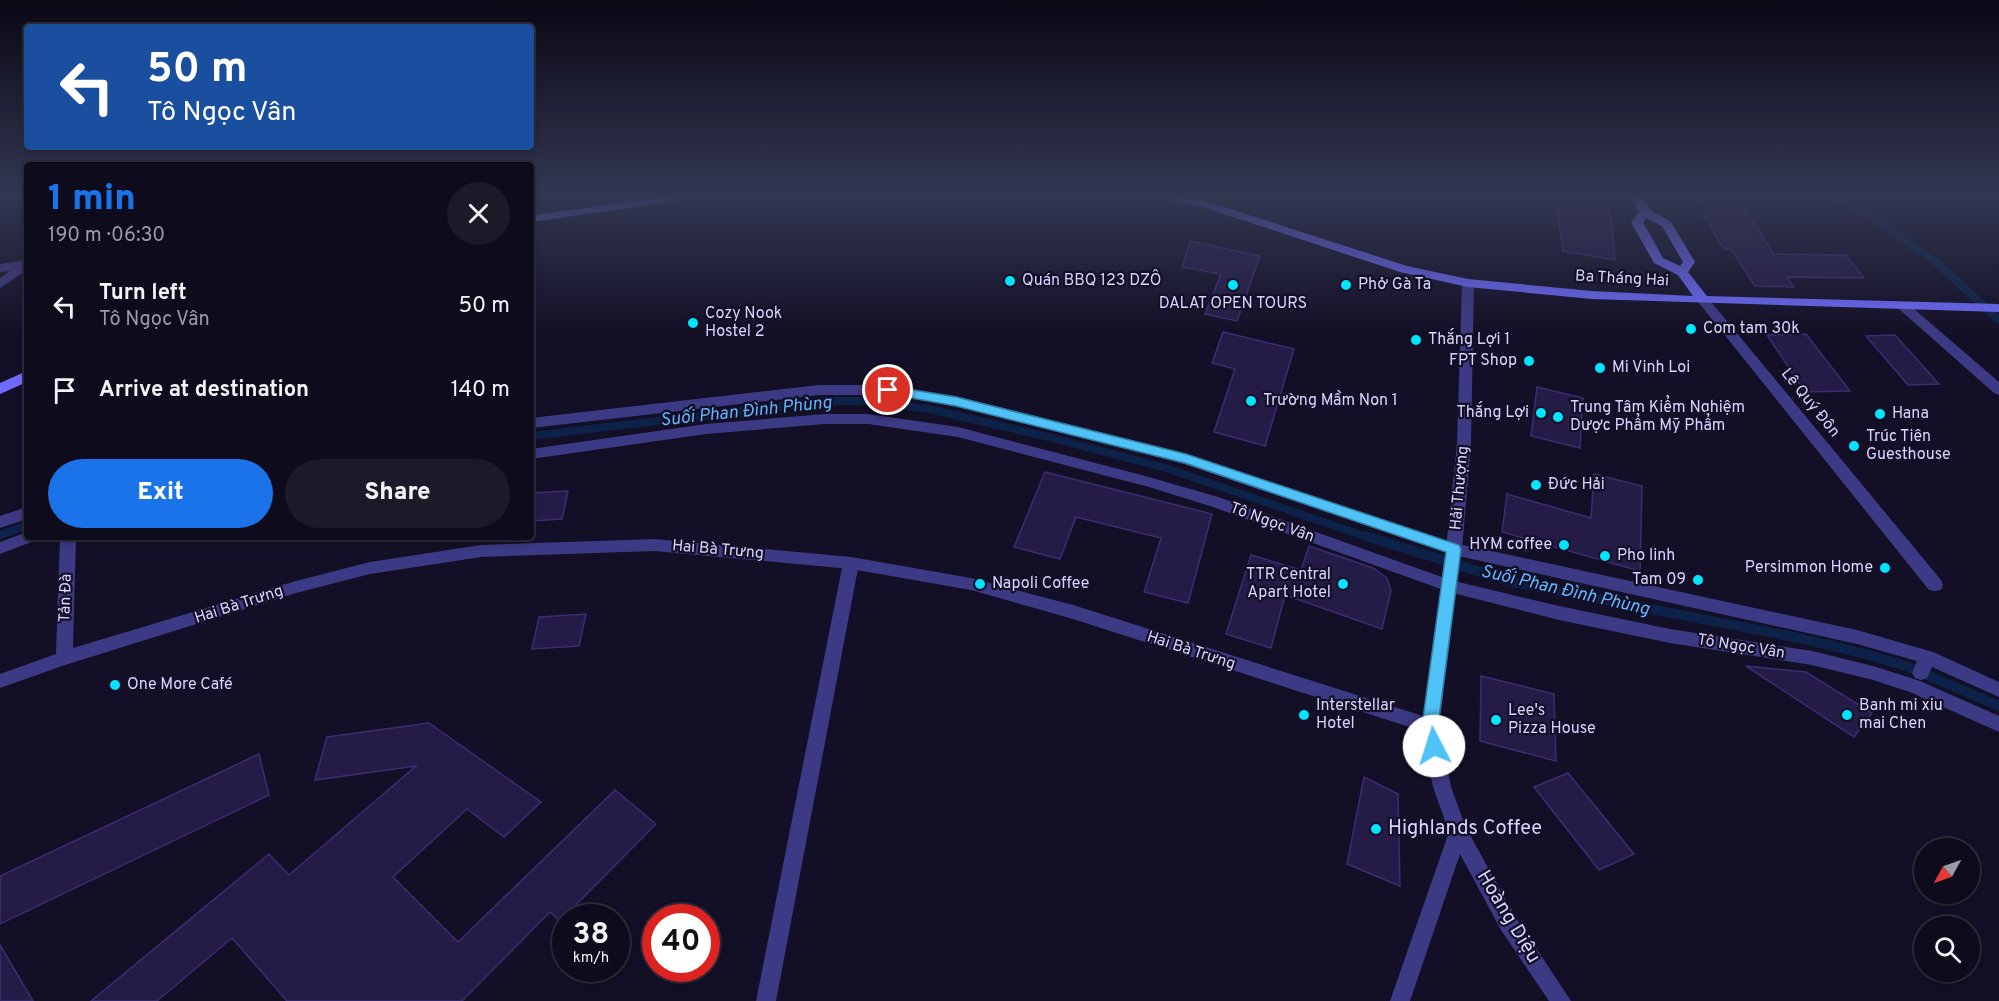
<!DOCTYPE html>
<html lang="en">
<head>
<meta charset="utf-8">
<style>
  body { margin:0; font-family:Overpass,sans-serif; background:#1c1929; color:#f1f3f6; height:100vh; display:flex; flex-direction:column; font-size:22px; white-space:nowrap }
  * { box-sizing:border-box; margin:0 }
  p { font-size:20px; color:#9b9ba3 }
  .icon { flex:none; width:33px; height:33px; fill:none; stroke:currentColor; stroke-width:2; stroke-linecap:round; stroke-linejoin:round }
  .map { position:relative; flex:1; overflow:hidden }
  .sheet { position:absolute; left:24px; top:162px; width:510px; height:378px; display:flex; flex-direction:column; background:#0e0b1c; border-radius:6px; box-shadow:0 3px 9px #0003,0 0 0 2px #2e2b3b }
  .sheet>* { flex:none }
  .hud { position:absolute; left:24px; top:24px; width:510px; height:126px; border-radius:6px; box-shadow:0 3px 9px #0003,0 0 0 2px #2e2b3b; background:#1a4fa0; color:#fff; overflow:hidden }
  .needle { width:39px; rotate:230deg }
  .controls { position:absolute; left:1914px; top:838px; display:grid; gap:12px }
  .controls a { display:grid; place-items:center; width:66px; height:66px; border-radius:50%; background:#0e0b1c; box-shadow:0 3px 9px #0003,0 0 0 2px #2e2b3b; font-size:30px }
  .speed { position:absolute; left:552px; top:904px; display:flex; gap:12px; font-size:30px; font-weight:700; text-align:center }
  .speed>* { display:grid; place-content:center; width:78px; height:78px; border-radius:50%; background:#0e0b1c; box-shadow:0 3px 9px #0003,0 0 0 2px #2e2b3b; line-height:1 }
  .speed small { font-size:15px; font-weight:400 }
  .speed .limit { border:9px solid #d22; background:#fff; color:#111 }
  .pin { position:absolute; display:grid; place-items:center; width:51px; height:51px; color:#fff; margin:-26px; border:3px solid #fff; border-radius:50%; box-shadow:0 2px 6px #0007 }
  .me { position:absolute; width:66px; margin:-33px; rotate:355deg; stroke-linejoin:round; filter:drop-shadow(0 0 4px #0008) }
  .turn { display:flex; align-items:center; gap:21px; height:126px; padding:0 24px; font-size:27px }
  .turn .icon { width:78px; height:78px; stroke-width:2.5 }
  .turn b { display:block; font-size:42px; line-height:51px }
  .round { display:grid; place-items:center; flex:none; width:63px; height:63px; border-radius:32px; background:#1c1929 }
  .head { display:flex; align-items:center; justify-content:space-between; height:102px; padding:0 24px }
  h1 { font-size:36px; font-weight:800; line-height:45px; color:#1a73e8 }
  .cta { display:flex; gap:12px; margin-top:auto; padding:12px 24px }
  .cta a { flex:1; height:69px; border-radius:36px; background:#1a73e8; color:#fff; font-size:24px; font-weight:800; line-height:69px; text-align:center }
  .cta a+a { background:#1c1929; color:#f1f3f6 }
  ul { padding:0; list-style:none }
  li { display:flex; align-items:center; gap:18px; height:84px; padding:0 24px }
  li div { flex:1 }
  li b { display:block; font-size:22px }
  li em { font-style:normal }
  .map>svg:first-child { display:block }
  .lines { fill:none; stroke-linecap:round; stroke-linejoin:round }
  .stream-far1 { stroke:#0c2248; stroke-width:8 }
  .stream { stroke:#0c2248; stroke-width:10 }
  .building { fill:#241b47; stroke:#3b2d73; stroke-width:1.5 }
  .minor { fill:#3d3a85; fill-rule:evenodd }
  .tertiary { fill:#3d3a85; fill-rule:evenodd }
  .secondary { fill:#6f6bff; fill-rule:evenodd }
  .route { fill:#4fc3f7; stroke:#337fa1; stroke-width:1.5 }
  .poi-dot { fill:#00e5ff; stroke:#130f26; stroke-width:2 }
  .labels { text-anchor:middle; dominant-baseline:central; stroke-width:4.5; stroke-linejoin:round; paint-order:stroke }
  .street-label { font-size:16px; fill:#d9d4ff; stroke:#130f26 }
  .poi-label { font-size:16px; fill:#d9d4ff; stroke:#130f26; text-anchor:start }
  .water-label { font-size:18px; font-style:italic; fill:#62b6ff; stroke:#130f26 }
  .near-poi-label { font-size:20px; fill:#d9d4ff; stroke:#130f26; text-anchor:start }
  .near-street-label { font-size:20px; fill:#d9d4ff; stroke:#130f26 }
</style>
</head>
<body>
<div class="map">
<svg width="1999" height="1001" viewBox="0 0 1999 1001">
  <rect width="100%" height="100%" fill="#130f26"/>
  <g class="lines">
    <g class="stream-far1">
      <path d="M 1834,195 L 1872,217 L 1936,262 L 1999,320"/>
      <path d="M 531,436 L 828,401 L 867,401 L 929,409 L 1048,437 L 1166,468 L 1370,538"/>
      <path d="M 0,535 L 27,525"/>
    </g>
    <path class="stream" d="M 1366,536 L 1513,582 L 1799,638 L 1866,654 L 1906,666 L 1999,706"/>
  </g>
  <g class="building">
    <path d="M 1555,195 L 1607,199 L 1612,224 L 1615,260 L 1563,251 Z"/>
    <path d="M 1696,195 L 1735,195 L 1756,225 L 1773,254 L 1846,255 L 1864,278 L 1787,277 L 1794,287 L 1755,286 L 1731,249 L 1724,249 L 1703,215 L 1710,215 Z"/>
    <path d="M 1190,241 L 1260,256 L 1237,321 L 1205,314 L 1221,274 L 1182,267 Z"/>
    <path d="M 1223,332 L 1294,349 L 1265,446 L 1214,432 L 1235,369 L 1212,363 Z"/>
    <path d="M 1806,334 L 1850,391 L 1805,392 L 1767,335 Z"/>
    <path d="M 1895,335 L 1939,384 L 1908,385 L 1866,336 Z"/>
    <path d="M 1537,387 L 1583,398 L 1580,448 L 1531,436 Z"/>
    <path d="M 1045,472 L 1212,514 L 1188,603 L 1144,592 L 1161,538 L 1076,517 L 1060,559 L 1014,547 Z"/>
    <path d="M 1594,474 L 1642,486 L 1640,571 L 1502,532 L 1507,494 L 1591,518 Z"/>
    <path d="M 568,491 L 562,519 L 531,521 L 531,493 Z"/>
    <path d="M 1309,546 L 1373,568 L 1387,578 L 1391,591 L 1382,629 L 1285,595 L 1271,648 L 1226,634 L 1251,555 L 1301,570 Z"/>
    <path d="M 586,614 L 579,646 L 532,649 L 539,617 Z"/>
    <path d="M 1746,666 L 1806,672 L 1872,713 L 1854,737 Z"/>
    <path d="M 1481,676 L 1554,694 L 1556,761 L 1480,741 Z"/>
    <path d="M 429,723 L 541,802 L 504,837 L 467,809 L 393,877 L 458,942 L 615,790 L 656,824 L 560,921 L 550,912 L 462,1001 L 287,1001 L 232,938 L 157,1001 L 91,1001 L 269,854 L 289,875 L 416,766 L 315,780 L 327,737 Z"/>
    <path d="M 259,754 L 269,795 L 0,924 L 0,876 Z"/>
    <path d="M 1568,773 L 1634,854 L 1599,870 L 1534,787 Z"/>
    <path d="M 1364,777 L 1398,794 L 1400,886 L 1347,864 Z"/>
    <path d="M 0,945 L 33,1001 L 0,1001 Z"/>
  </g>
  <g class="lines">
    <g class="minor">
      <path d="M 1179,195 L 1195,195 L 1211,204 L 1205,207 Z"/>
      <path d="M 27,260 L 27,270 L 0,288 L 0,278 L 10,271 L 0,272 L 0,264 Z"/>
      <path d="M 1703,296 L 1707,297 L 1941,580 L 1943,585 L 1941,590 L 1935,591 L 1929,590 L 1699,303 L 1697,300 L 1699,297 Z"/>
      <path d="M 1903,302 L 1907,303 L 1999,382 L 1999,395 L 1994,393 L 1899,309 L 1897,306 L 1899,303 Z"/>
      <path d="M 819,385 L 888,385 L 956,396 L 1186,454 L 1454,543 L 1857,630 L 1933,652 L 1999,682 L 1999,697 L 1932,667 L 1927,678 L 1921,680 L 1915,678 L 1912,673 L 1917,661 L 1857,644 L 1454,555 L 1184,464 L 956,406 L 888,395 L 819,395 L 531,428 L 531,418 Z"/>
      <path d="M 825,414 L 868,414 L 958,427 L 1149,477 L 1218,497 L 1450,580 L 1559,606 L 1670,629 L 1812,651 L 1873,666 L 1920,681 L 1999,716 L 1999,732 L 1910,692 L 1873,680 L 1812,665 L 1670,643 L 1559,620 L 1449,592 L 1213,507 L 1149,487 L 958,437 L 868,424 L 825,424 L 706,434 L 531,459 L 531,449 L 706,424 Z"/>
      <path d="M 27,507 L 27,519 L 0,528 L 0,516 Z"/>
      <path d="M 27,532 L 27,537 L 37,537 L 34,541 L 0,554 L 0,542 Z"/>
      <path d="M 851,557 L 857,559 L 859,563 L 776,1001 L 756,1001 L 843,563 L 845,559 Z"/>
    </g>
    <path class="tertiary" d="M 1468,279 L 1474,283 L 1471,443 L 1462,549 L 1439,726 L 1451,787 L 1466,828 L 1515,916 L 1571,1001 L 1549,1001 L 1501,930 L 1460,854 L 1410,1001 L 1390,1001 L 1449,832 L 1433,787 L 1422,731 L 1073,619 L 971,590 L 851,569 L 654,551 L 481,557 L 370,574 L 296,593 L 65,665 L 0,688 L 0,674 L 56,654 L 60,537 L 76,537 L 73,648 L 296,581 L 370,562 L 481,545 L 654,539 L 851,557 L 971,578 L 1073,605 L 1423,716 L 1446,549 L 1457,443 L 1462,283 Z"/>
    <g class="secondary">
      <path d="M 672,195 L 703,195 L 697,198 L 531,222 L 531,216 Z"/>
      <path d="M 1151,195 L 1176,195 L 1209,202 L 1407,266 L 1468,279 L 1592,291 L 1693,296 L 1678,275 L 1654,263 L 1631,222 L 1639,212 L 1630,195 L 1642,195 L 1650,210 L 1671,222 L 1695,262 L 1688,272 L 1707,296 L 1999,304 L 1999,312 L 1592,299 L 1468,287 L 1400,272 L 1203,207 L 1157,198 ZM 1647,218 L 1662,226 L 1683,262 L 1680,266 L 1663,258 L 1643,222 Z"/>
      <path d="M 27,371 L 27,382 L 0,394 L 0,383 Z"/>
    </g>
  </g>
  <linearGradient id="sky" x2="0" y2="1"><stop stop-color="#0a0815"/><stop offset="0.58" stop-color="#333752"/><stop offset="1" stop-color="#333752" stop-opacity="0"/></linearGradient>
  <rect width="1999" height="335" fill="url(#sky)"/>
  <path class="route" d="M 888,386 L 956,397 L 1186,454 L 1459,545 L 1461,549 L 1438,726 L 1442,746 L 1440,751 L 1434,754 L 1429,751 L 1422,726 L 1446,552 L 1185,463 L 956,406 L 884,393 L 882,390 Z"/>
  <g class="poi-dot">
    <circle cx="1010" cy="281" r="6"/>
    <circle cx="1233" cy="285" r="6"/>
    <circle cx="1346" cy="285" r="6"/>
    <circle cx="693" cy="323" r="6"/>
    <circle cx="1691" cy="329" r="6"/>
    <circle cx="1416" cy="340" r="6"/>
    <circle cx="1529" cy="361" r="6"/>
    <circle cx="1600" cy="368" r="6"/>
    <circle cx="1251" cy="401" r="6"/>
    <circle cx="1541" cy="413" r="6"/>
    <circle cx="1880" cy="414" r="6"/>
    <circle cx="1558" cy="417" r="6"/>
    <circle cx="1854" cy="446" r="6"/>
    <circle cx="1536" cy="485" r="6"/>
    <circle cx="1564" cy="545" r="6"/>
    <circle cx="1605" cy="556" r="6"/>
    <circle cx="1885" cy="568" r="6"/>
    <circle cx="1698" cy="580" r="6"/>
    <circle cx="980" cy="584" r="6"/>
    <circle cx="1343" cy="584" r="6"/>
    <circle cx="115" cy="685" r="6"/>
    <circle cx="1304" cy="715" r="6"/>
    <circle cx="1847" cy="715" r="6"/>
    <circle cx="1496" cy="720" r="6"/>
    <circle cx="1376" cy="829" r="6"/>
  </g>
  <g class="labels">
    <g class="street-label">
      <text transform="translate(1622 279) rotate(3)">Ba Tháng Hai</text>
      <text transform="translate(1810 403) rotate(51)">Lê Quý Đôn</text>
      <text transform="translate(1460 488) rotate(-85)">Hải Thượng</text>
      <text transform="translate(1272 523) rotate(20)">Tô Ngọc Vân</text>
      <text transform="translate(718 550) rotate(5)">Hai Bà Trưng</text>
      <text transform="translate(66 598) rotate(-88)">Tản Đà</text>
      <text transform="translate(239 605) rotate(-18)">Hai Bà Trưng</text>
      <text transform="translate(1741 647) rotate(9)">Tô Ngọc Vân</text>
      <text transform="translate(1191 651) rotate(18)">Hai Bà Trưng</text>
    </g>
    <g class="poi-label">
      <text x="1022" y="281">Quán BBQ 123 DZÔ</text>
      <text x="1358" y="285">Phở Gà Ta</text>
      <text x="1233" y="304" text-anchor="middle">DALAT OPEN TOURS</text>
      <text x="705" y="314">Cozy Nook<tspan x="705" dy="18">Hostel 2</tspan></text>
      <text x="1703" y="329">Com tam 30k</text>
      <text x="1428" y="340">Thắng Lợi 1</text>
      <text x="1517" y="361" text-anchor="end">FPT Shop</text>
      <text x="1612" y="368">Mi Vinh Loi</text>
      <text x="1263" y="401">Trường Mầm Non 1</text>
      <text x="1570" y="408">Trung Tâm Kiểm Nghiệm<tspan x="1570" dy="18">Dược Phẩm Mỹ Phẩm</tspan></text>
      <text x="1529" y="413" text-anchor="end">Thắng Lợi</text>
      <text x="1892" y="414">Hana</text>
      <text x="1866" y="437">Trúc Tiên<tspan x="1866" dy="18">Guesthouse</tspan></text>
      <text x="1548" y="485">Đức Hải</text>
      <text x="1552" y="545" text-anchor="end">HYM coffee</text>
      <text x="1617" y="556">Pho linh</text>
      <text x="1873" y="568" text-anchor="end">Persimmon Home</text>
      <text x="1331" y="575" text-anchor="end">TTR Central<tspan x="1331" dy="18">Apart Hotel</tspan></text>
      <text x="1686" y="580" text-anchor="end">Tam 09</text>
      <text x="992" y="584">Napoli Coffee</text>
      <text x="127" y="685">One More Café</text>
      <text x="1316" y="706">Interstellar<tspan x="1316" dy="18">Hotel</tspan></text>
      <text x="1859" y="706">Banh mi xiu<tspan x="1859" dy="18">mai Chen</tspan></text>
      <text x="1508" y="711">Lee's<tspan x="1508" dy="18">Pizza House</tspan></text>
    </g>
    <g class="water-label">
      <text transform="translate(746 412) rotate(-6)">Suối Phan Đình Phùng</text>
      <text transform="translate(1565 591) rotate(13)">Suối Phan Đình Phùng</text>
    </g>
    <g class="near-poi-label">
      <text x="1388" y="829">Highlands Coffee</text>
    </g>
    <g class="near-street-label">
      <text transform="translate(1508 917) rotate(59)">Hoàng Diệu</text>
    </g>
  </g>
</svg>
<div class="controls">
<a><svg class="needle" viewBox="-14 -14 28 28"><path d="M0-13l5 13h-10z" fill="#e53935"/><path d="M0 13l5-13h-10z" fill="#9b9ba3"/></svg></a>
<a><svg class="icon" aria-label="search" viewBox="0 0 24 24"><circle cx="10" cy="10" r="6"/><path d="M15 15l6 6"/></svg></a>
</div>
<div class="speed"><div>38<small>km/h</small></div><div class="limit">40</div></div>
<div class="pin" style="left:888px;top:390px;background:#d93025"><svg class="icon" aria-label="arrive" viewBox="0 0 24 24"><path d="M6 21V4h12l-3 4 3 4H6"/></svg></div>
<svg class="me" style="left:1434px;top:746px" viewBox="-20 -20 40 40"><circle r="19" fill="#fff"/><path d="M0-13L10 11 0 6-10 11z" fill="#4fc3f7"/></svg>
<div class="hud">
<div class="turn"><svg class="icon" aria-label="left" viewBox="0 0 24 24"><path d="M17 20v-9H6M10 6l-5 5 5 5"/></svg><div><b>50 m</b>Tô Ngọc Vân</div></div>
</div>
<section class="sheet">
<div class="head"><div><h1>1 min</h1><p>190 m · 06:30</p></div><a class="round"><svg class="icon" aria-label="close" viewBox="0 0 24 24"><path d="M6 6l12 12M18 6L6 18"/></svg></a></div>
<ul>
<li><svg class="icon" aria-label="left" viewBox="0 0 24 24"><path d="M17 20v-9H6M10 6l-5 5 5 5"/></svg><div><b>Turn left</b><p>Tô Ngọc Vân</p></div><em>50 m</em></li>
<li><svg class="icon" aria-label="arrive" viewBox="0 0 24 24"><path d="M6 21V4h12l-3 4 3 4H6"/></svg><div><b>Arrive at destination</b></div><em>140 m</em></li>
</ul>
<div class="cta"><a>Exit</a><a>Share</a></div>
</section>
</div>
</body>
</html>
